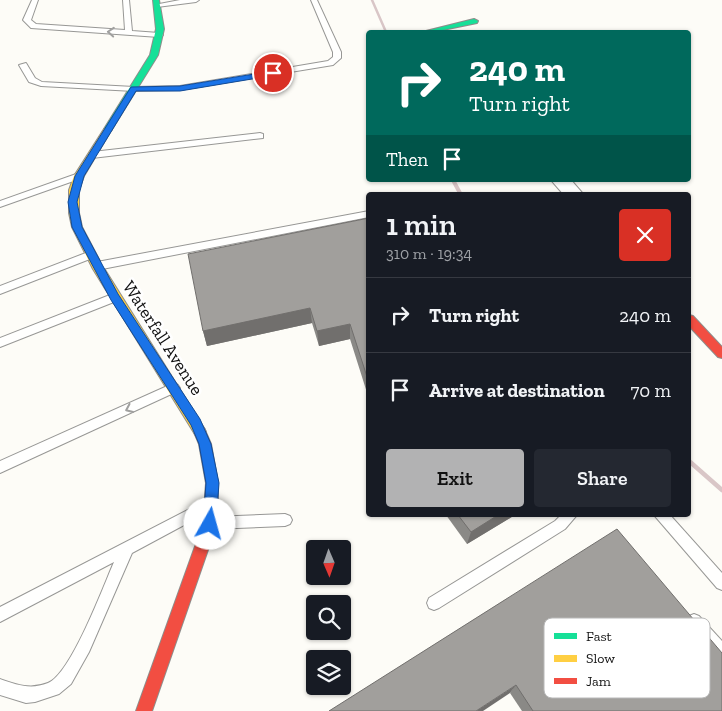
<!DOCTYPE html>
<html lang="en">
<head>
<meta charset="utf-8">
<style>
  body { margin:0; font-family:"Zilla Slab",serif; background:#242831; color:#f1f3f6; height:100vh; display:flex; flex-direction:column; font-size:19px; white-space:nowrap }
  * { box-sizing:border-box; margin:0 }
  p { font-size:16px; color:#9ea1a6 }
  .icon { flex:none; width:28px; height:28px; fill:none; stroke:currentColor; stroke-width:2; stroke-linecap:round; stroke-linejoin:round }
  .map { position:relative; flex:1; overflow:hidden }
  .sheet { position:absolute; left:366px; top:192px; width:325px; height:325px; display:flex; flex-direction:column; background:#171b24; border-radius:5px; box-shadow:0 1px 4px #0004 }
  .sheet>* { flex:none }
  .hud { position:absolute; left:366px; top:30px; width:325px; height:152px; border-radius:5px; box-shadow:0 1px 4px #0004; background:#00695c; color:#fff; overflow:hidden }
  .needle { width:32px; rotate:178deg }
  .controls { position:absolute; left:306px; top:540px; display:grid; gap:10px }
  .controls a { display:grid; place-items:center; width:45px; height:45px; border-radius:5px; background:#171b24; box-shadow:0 1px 4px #0004; font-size:25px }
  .pin { position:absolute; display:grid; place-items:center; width:42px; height:42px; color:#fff; margin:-21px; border:2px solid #fff; border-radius:50%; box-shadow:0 1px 5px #0007 }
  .me { position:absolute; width:55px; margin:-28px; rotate:7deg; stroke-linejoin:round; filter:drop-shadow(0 0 4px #0008) }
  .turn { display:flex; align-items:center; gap:18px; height:105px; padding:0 20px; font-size:22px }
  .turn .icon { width:65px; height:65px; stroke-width:2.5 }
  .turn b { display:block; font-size:35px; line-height:42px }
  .then { display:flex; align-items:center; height:48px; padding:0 20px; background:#0003; gap:10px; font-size:19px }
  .round { display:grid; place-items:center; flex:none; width:52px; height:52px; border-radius:5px; background:#242831 }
  .headline { display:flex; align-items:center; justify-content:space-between; height:85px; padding:0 20px }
  h1 { font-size:30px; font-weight:600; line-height:38px }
  .cta { display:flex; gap:10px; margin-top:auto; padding:10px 20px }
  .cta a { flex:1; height:58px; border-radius:5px; background:#b2b2b3; color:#111; font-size:20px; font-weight:600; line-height:58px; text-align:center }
  .cta a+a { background:#242831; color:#f1f3f6 }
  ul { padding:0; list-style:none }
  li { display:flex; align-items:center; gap:15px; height:75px; padding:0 20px; border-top:1px solid #363941 }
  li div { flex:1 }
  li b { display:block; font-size:19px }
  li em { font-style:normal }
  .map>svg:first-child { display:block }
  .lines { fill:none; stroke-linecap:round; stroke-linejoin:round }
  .lane-casing { stroke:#979795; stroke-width:2 }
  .street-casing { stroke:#979795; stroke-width:2 }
  .fast-casing { stroke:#8e8d8b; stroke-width:2 }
  .slow-casing { stroke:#8e8d8b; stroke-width:2 }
  .jam-casing { stroke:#8e8d8b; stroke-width:2 }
  .lane { fill:#fffffe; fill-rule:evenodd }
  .street { fill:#fffffe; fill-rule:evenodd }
  .fast { fill:#16e098; fill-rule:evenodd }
  .slow { fill:#ffcf43; fill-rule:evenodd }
  .jam { fill:#f24e42; fill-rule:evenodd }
  .rail-far2 { stroke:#d9c6c7; stroke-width:2.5 }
  .rail-far1 { stroke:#d9c6c7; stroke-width:4 }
  .rail { stroke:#d9c6c7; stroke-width:4.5 }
  .wall { fill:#8a8986 }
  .shaded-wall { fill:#716f6d }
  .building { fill:#a19f9c; stroke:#716f6d }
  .oneway { stroke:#a0a09f }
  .route { fill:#1a73e8; stroke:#114b97 }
  .labels { text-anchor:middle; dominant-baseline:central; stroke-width:5; stroke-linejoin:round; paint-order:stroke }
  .street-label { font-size:18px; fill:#111; stroke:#fff }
  .key { fill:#fff; stroke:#b8b8b8; stroke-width:1 }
  .key-label { font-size:14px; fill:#111 }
</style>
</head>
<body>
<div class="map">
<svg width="722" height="711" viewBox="0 0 722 711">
  <rect width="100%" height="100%" fill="#fdfcf7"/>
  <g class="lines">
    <defs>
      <g id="lane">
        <path d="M 32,0 L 38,0 L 31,20 L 36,24 L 125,30 L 123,0 L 129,0 L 132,31 L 159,33 L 163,35 L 159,37 L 31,28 L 23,20 Z"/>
        <path d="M 180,0 L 199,0 L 196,2 L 157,7 L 154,5 Z"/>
        <path d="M 311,0 L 317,0 L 341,52 L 341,58 L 333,65 L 180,90 L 134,91 L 41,86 L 29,82 L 19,65 L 26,63 L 35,78 L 42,82 L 134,87 L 180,86 L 328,61 L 333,57 L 333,52 Z"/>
        <path d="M 260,133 L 263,134 L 263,138 L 92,158 L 88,155 L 92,152 Z"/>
        <path d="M 79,173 L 84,176 L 82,178 L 0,207 L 0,201 Z"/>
        <path d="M 369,211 L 369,217 L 97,270 L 92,266 L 97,262 Z"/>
        <path d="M 91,251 L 96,255 L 95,257 L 0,294 L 0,286 Z"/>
        <path d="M 115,293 L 120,297 L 119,300 L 0,347 L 0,338 Z"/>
        <path d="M 174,383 L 178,385 L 180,388 L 178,391 L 0,473 L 0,461 Z"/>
        <path d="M 207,500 L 212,502 L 214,506 L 212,510 L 132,553 L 89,652 L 71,684 L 59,694 L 35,702 L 26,703 L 0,695 L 0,679 C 17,685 31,690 48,683 C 71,674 103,587 114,562 L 0,622 L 0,607 Z"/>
        <path d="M 285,514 L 290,516 L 292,520 L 290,524 L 285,526 L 211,529 L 206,527 L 204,523 L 206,519 L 211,517 Z"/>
        <path d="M 561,515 L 577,515 L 565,529 L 439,608 L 434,610 L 429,608 L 427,603 L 429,598 L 555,521 Z"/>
        <path d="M 654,515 L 670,515 L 722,573 L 722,590 L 717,588 Z"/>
        <path d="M 694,614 L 699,616 L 722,641 L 722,659 L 717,657 L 689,626 L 687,621 L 689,616 Z"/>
      </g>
      <path id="street" d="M 551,180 L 571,180 L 584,195 L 564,195 Z"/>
      <g id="fast">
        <path d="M 153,0 L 159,0 L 164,29 L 158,55 L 111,131 L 105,131 L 104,129 L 150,55 L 156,29 Z"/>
        <path d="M 474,19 L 478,21 L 477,23 L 433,32 L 422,32 Z"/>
      </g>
      <path id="slow" d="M 108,126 L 112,129 L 84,176 L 79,190 L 79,213 L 82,227 L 102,265 L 204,428 L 206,432 L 204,436 L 200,437 L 196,436 L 93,269 L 72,227 L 69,213 L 69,190 L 74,176 L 104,129 Z"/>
      <g id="jam">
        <path d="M 689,315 L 693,316 L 722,347 L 722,358 L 718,357 L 689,326 Z"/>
        <path d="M 200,427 L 204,428 L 211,444 L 218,483 L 217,524 L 152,711 L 136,711 L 203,524 L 206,483 L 199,444 L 194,432 L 196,428 Z"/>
      </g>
    </defs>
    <use href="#lane" class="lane-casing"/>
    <use href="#street" class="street-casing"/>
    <use href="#fast" class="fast-casing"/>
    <use href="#slow" class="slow-casing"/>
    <use href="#jam" class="jam-casing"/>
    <use href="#lane" class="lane"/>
    <use href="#street" class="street"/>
    <use href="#fast" class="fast"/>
    <use href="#slow" class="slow"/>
    <use href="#jam" class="jam"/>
    <path class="rail-far2" d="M 372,0 L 386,32"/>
    <path class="rail-far1" d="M 453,180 L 461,195"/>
    <path class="rail" d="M 689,461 L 722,490"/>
  </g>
  <g class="wall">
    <path d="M 369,218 L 369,399 L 350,339 L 319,346 L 312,323 L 207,346 L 203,331 Z"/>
    <path d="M 446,515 L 515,515 L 467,544 Z"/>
    <path d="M 617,529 L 722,711 L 522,711 L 510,693 Z"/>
  </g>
  <g class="shaded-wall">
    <path d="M 310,308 L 312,323 L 207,346 L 203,331 Z"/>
    <path d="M 350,324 L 350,339 L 319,346 L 317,331 Z"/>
    <path d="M 498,515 L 515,515 L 467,544 L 471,532 Z"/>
    <path d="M 516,685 L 510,693 L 483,711 L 476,711 Z"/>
  </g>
  <g class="building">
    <path d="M 369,218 L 369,383 L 350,324 L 317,331 L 310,308 L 203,331 L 188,254 Z"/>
    <path d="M 458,515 L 498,515 L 471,532 Z"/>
    <path d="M 617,529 L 722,653 L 722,711 L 533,711 L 516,685 L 476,711 L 329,711 Z"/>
  </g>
  <defs><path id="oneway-chevron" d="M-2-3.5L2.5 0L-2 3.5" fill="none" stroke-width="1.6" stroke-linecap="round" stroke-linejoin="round" transform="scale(1.25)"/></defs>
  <g class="oneway">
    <use href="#oneway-chevron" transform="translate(111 32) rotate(-176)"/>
    <use href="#oneway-chevron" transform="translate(129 409) rotate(156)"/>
  </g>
  <path class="route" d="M 273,71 L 276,71 L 276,75 L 180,91 L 136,91 L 84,176 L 77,202 L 82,227 L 118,294 L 200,419 L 211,444 L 219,483 L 216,524 L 214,528 L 210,530 L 205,528 L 203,524 L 206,483 L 199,444 L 191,425 L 111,300 L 72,227 L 68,202 L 75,176 L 131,87 L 180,86 Z"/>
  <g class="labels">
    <g class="street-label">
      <text transform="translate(163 338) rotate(57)">Waterfall Avenue</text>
    </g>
  </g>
  <rect x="544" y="618" width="166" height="80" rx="8" class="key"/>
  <rect x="554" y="633" width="23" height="6" fill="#16e098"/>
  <rect x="554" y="655" width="23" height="7" fill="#ffcf43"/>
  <rect x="554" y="678" width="23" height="6" fill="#f24e42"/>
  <g class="key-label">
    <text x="586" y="641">Fast</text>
    <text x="586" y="663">Slow</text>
    <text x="586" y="686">Jam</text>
  </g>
</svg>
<div class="controls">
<a><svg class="needle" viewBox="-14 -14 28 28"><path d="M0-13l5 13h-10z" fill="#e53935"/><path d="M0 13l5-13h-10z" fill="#9ea1a6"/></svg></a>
<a><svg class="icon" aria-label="search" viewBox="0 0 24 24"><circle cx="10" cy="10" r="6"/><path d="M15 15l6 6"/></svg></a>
<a><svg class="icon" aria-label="layers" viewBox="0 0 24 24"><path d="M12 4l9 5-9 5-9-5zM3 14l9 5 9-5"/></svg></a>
</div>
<div class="pin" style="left:273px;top:73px;background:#d93025"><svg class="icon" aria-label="arrive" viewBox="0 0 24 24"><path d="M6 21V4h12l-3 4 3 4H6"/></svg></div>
<svg class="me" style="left:210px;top:524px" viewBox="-20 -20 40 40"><circle r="19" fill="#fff"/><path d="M0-13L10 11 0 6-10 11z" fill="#1a73e8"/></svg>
<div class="hud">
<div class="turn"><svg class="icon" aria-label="right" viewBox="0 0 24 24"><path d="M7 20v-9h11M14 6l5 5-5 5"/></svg><div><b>240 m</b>Turn right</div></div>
<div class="then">Then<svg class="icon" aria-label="arrive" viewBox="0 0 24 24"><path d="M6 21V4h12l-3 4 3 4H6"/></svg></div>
</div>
<section class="sheet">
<div class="headline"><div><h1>1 min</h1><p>310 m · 19:34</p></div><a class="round" style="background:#d93025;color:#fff"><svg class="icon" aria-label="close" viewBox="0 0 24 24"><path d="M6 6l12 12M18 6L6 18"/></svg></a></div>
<ul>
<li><svg class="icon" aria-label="right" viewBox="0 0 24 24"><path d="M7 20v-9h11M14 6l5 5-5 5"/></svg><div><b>Turn right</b></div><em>240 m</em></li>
<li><svg class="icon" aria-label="arrive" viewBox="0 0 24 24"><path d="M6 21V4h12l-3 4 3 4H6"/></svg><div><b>Arrive at destination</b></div><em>70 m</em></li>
</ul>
<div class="cta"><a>Exit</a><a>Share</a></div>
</section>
</div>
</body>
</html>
